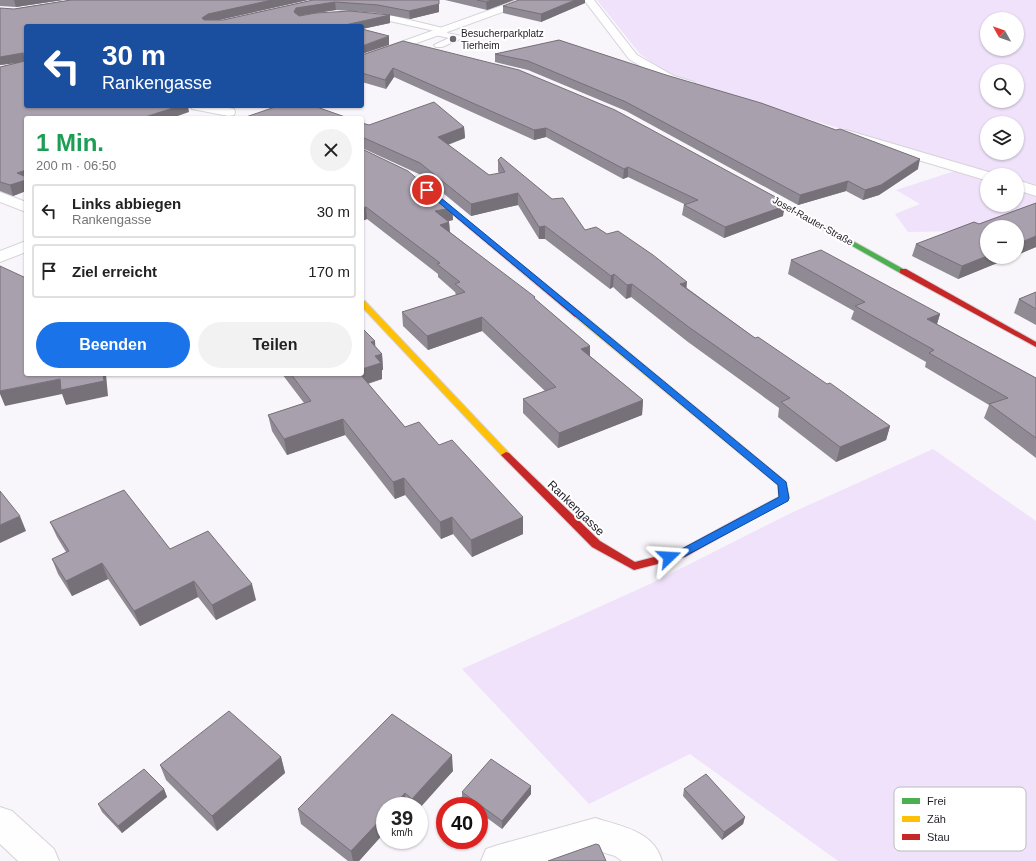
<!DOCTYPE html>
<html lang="de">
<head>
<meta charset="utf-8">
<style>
  body { margin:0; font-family:Helvetica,sans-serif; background:#f2f2f2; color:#222; height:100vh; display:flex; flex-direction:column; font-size:15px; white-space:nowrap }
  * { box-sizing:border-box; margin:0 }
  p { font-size:13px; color:#767676 }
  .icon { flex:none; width:22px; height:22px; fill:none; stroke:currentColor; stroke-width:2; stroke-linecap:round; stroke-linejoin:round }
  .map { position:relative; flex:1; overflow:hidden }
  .panel { position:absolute; left:24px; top:116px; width:340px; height:260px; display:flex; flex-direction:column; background:#fff; border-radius:4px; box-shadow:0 1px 3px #0004 }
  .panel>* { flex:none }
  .hud { position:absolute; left:24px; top:24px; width:340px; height:84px; border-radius:4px; box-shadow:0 1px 3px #0004; background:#1a4fa0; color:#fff; overflow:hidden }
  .needle { width:26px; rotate:310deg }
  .tools { position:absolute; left:980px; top:12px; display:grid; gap:8px }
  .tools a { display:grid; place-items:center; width:44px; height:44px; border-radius:50%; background:#fff; box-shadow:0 1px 3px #0004; font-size:20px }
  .speed { position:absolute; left:376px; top:797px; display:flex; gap:8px; font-size:20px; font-weight:700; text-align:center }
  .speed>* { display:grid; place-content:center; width:52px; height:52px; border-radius:50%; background:#fff; box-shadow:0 1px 3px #0004; line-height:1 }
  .speed small { font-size:10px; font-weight:400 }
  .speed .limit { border:6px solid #d22; background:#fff; color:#111 }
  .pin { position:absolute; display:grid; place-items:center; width:34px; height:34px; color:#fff; margin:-17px; border:2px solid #fff; border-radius:50%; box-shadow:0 1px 4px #0007 }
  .me { position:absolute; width:44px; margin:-22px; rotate:70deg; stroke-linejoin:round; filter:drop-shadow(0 0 3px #0008) }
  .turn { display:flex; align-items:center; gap:14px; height:84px; padding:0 12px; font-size:18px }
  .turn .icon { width:52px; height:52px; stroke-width:2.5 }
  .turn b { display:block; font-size:28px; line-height:34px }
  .round { display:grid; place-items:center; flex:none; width:42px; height:42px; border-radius:21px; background:#f2f2f2 }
  .headline { display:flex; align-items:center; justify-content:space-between; height:68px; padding:0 12px }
  h1 { font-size:24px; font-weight:700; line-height:30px; color:#1e9e55 }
  .cta { display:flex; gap:8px; margin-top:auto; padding:8px 12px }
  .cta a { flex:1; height:46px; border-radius:24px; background:#1a73e8; color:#fff; font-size:16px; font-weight:700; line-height:46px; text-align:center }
  .cta a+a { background:#f2f2f2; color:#222 }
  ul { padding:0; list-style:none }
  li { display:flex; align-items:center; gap:12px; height:54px; margin:0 8px 6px; padding:0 4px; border:2px solid #e0e0e0; border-radius:4px }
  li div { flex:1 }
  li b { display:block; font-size:15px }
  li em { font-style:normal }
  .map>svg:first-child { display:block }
  .green { fill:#efe2fa; fill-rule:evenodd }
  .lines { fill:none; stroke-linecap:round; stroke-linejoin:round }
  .lane-casing { stroke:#d6d2da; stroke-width:2 }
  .street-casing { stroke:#d6d2da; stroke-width:2 }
  .fast-casing { stroke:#d6d2da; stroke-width:2 }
  .slow-casing { stroke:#d6d2da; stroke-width:2 }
  .jam-casing { stroke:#d6d2da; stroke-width:2 }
  .lane { fill:#fefefe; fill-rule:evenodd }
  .street { fill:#fefefe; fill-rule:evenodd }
  .fast { fill:#4caf50; fill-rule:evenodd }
  .slow { fill:#ffc107; fill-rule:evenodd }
  .jam { fill:#c62828; fill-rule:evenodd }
  .wall { fill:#908a95 }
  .shaded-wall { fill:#767079 }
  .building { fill:#a8a0ad; stroke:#767079 }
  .route { fill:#1a73e8; stroke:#114b97 }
  .poi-dot { fill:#6d6871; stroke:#fff; stroke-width:1.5 }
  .labels { text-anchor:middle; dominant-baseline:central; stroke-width:4; stroke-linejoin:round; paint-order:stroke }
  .far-poi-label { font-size:10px; fill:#211c26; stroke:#fff; text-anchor:start }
  .far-street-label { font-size:10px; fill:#211c26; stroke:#fff }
  .street-label { font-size:12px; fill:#211c26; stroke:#fff }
  .key { fill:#fff; stroke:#bcbbbe; stroke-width:1 }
  .key-label { font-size:11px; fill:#211c26 }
</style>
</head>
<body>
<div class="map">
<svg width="1036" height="861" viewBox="0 0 1036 861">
  <rect width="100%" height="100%" fill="#f9f6fb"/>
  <g class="green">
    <path d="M 597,0 L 1036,0 L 1036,210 L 964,231 L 908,232 L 895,214 L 920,204 L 896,190 L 967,167 L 673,78 L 640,54 ZM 987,19 L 1017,19 L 1017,49 L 987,49 ZM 987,71 L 1017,71 L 1017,101 L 987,101 ZM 987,123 L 1017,123 L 1017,153 L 987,153 ZM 987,175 L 1017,175 L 1017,205 L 987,205 Z"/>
    <path d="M 933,449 L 1036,521 L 1036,861 L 838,861 L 690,754 L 589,804 L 462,669 L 652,583 L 791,513 Z"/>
  </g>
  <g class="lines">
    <defs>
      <path id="lane" d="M 363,13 L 385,14 L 447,29 L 448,31 L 447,33 L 461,36 L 462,38 L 442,47 L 436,47 L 434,45 L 449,38 L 435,35 L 435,31 L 385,20 L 363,17 L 362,15 Z"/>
      <g id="street">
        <path d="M 518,0 L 532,0 L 530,2 L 362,63 L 362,56 Z"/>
        <path d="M 584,0 L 594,0 L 637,55 L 674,76 L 694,82 L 696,85 L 694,88 L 690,89 L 666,82 L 629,59 Z"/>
        <path d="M 191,106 L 218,106 L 234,109 L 235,112 L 234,115 L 229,116 L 192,109 Z"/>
        <path d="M 846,130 L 992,173 L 994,175 L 987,175 L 987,180 L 982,179 L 841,137 L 839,134 L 841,131 Z"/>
        <path d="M 1017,180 L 1036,186 L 1036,196 L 1017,190 Z"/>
        <path d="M 0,192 L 26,202 L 26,212 L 0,202 Z"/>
        <path d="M 26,241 L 26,252 L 0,262 L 0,251 Z"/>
        <path d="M 0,807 L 12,811 L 54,849 L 59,861 L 18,861 L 0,844 Z"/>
        <path d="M 595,818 C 621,826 654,831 662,861 L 622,861 L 615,856 L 595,850 L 555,861 L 481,861 L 486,849 L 498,845 Z"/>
      </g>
      <path id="fast" d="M 753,188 L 757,188 L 907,271 L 903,273 L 900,273 L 753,190 Z"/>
      <g id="slow">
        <path d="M 362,301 L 365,301 L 509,453 L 511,455 L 509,457 L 503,457 L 362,307 Z"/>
        <path d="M 575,313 L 581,313 L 786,482 L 789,498 L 787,500 L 751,520 L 743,520 L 742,518 L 743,516 L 779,497 L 778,485 L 575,317 Z"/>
      </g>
      <g id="jam">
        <path d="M 427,191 L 431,191 L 581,313 L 581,317 L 575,317 L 427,193 Z"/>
        <path d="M 900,269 L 906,269 L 1036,342 L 1036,347 L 900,273 Z"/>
        <path d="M 506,452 L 509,453 L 600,541 L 635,562 L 678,551 L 743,516 L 751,516 L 752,518 L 751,520 L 685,557 L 634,570 L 592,547 L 503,457 L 501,455 Z"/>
      </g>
    </defs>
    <use href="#lane" class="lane-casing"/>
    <use href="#street" class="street-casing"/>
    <use href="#fast" class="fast-casing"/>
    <use href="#slow" class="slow-casing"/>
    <use href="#jam" class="jam-casing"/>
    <use href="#lane" class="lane"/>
    <use href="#street" class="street"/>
    <use href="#fast" class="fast"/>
    <use href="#slow" class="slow"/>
    <use href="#jam" class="jam"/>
  </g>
  <g class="wall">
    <path d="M 0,0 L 63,0 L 16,7 L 0,6 Z"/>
    <path d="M 70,0 L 308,0 L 219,20 L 223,20 L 313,0 L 439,0 L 439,12 L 410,19 L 378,13 L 336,10 L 299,15 L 390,15 L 390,23 L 362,29 L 362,26 L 26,26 L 26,106 L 189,112 L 26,118 L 26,191 L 13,196 L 0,191 L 0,67 L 20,62 L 0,65 L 14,9 Z"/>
    <path d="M 445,0 L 514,0 L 487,10 Z"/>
    <path d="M 585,3 L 541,22 L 503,13 L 503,6 Z"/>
    <path d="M 559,40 L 918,169 L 879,195 L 863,200 L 846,191 L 798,205 L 626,111 L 528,70 L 495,62 L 495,54 Z"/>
    <path d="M 362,55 L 781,200 L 780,204 L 783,216 L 724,238 L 682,215 L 684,204 L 628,177 L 623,179 L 546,137 L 534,140 L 394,77 L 386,89 L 362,82 Z"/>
    <path d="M 362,123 L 369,125 L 464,127 L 465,138 L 448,145 L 489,175 L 499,174 L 498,171 L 498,160 L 585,230 L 607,234 L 687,288 L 755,338 L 890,426 L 886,440 L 836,462 L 778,417 L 779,408 L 688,342 L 631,297 L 626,299 L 613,287 L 610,289 L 545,239 L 539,239 L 518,205 L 471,216 L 421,175 L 362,148 Z"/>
    <path d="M 362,149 L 452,208 L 453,220 L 448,221 L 449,222 L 450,232 L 535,299 L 590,346 L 590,356 L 643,400 L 642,415 L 558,448 L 523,413 L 523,399 L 545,391 L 482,331 L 428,350 L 403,326 L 402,312 L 456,295 L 455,292 L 438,277 L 438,274 L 367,219 L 362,221 Z"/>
    <path d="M 1036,203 L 1036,247 L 1017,255 L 1017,227 L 987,227 L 987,257 L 1012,257 L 958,279 L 912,256 L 916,244 L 974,222 L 979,224 Z"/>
    <path d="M 791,260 L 940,314 L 937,324 L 1036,378 L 1036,458 L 984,418 L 989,405 L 925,367 L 926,362 L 851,319 L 854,311 L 788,274 Z"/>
    <path d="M 1036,292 L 1036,325 L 1014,313 L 1019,299 Z"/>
    <path d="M 376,347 L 382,354 L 383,370 L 382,370 L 382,379 L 368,384 L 405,427 L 439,445 L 523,517 L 523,534 L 472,557 L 453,534 L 441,539 L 405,495 L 395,499 L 345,435 L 287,455 L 272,431 L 268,415 L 304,403 L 282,374 L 362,374 Z"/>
    <path d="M 50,522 L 170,549 L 256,600 L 216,620 L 198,597 L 140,626 L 108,579 L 72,596 L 58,574 L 52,559 L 66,552 L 57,537 Z"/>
    <path d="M 281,757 L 285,773 L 217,831 L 166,780 L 160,765 Z"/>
    <path d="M 453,771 L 419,806 L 385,806 L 385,832 L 359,861 L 348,861 L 301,824 L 298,809 Z"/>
    <path d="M 531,786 L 531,794 L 502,829 L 479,812 L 479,806 L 471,806 L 462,800 L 462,792 Z"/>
    <path d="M 164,789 L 167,797 L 122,833 L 102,812 L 98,804 Z"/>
    <path d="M 684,789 L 745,817 L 743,824 L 722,840 L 683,796 Z"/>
  </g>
  <g class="shaded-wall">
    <path d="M 14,0 L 63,0 L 16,7 Z"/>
    <path d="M 272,0 L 308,0 L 210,22 L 204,26 L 202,18 L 208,14 Z"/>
    <path d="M 492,0 L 514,0 L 487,10 L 486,2 Z"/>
    <path d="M 575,0 L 585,0 L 585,3 L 541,22 L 541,14 Z"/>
    <path d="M 335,2 L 336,10 L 297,16 L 294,12 L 296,8 Z"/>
    <path d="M 439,4 L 439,12 L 410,19 L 409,11 Z"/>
    <path d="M 390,15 L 390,23 L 362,29 L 362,26 L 345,26 L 345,25 Z"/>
    <path d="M 389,36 L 389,45 L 362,54 L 362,46 Z"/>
    <path d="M 23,53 L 26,62 L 0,65 L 0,57 Z"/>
    <path d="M 393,68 L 394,77 L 386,89 L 385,80 Z"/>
    <path d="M 179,106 L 188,106 L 189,112 L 172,118 L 142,118 Z"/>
    <path d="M 464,127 L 465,138 L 438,148 L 438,137 Z"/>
    <path d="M 546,128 L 546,137 L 534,140 L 534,130 Z"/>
    <path d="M 920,159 L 918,169 L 879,195 L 863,200 L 865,190 Z"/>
    <path d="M 628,167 L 628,177 L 623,179 L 624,169 Z"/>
    <path d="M 26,170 L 26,191 L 13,196 L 10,185 L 17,173 Z"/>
    <path d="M 848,181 L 846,191 L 798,205 L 800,195 Z"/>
    <path d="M 518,193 L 518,205 L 471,216 L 471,204 Z"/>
    <path d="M 781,200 L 779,208 L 785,206 L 783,216 L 724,238 L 725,227 L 776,202 Z"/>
    <path d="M 366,207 L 367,219 L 362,221 L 362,208 Z"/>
    <path d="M 452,208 L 453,220 L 436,224 L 435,211 Z"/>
    <path d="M 449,222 L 450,234 L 440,225 Z"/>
    <path d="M 545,226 L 545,239 L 539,239 L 539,227 Z"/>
    <path d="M 1036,236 L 1036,247 L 1017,255 L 1017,244 Z"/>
    <path d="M 987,256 L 987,257 L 1012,257 L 958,279 L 962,266 Z"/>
    <path d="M 614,274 L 613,287 L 610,289 L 611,276 Z"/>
    <path d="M 687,282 L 686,295 L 680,284 Z"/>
    <path d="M 632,284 L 631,297 L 626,299 L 627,285 Z"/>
    <path d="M 940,314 L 936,327 L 927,319 Z"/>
    <path d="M 482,317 L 482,331 L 428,350 L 427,336 Z"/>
    <path d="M 375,341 L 376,356 L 382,354 L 383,370 L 382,370 L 382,379 L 359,386 L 358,374 L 362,374 L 362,369 L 371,342 Z"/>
    <path d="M 590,346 L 590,360 L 581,349 Z"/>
    <path d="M 103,374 L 106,374 L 108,396 L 66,405 L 62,394 L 5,406 L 0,394 L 0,391 L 60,379 Z"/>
    <path d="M 643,400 L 642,415 L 558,448 L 559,433 Z"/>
    <path d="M 343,419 L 345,435 L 287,455 L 284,439 Z"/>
    <path d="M 890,426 L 886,440 L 836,462 L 840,447 Z"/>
    <path d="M 404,478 L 405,495 L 395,499 L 393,482 Z"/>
    <path d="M 20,516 L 26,531 L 0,543 L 0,525 Z"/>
    <path d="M 452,517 L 453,534 L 441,539 L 440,522 Z"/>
    <path d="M 523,517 L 523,534 L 472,557 L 471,540 Z"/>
    <path d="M 102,563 L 108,579 L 72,596 L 66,581 Z"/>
    <path d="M 194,581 L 198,597 L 140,626 L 134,611 Z"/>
    <path d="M 252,584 L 256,600 L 216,620 L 212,605 Z"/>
    <path d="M 452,755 L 453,771 L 419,809 L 419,806 L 413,806 L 412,799 Z"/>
    <path d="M 281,757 L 285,773 L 217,831 L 212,816 Z"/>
    <path d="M 531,786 L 531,794 L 502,829 L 502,821 Z"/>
    <path d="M 164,789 L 167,797 L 122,833 L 118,826 Z"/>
    <path d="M 405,793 L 406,806 L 393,806 Z"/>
    <path d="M 385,815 L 385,832 L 359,861 L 353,861 L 351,851 Z"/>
    <path d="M 745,817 L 743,824 L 722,840 L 724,832 Z"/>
  </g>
  <g class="building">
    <path d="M 71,0 L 272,0 L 208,14 L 202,18 L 204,20 L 223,20 L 313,0 L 439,0 L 439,4 L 409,11 L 378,5 L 335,2 L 296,8 L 294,12 L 299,16 L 316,13 L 350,11 L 390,15 L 345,25 L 349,26 L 26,26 L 26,106 L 179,106 L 142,118 L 26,118 L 26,170 L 17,173 L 26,177 L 26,180 L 10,185 L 0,182 L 0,67 L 25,61 L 25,54 L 23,53 L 0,57 L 0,8 L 14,9 Z"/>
    <path d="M 477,0 L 492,0 L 486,2 Z"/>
    <path d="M 519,0 L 575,0 L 541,14 L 503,6 Z"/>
    <path d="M 362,29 L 389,36 L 362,46 Z"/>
    <path d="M 559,40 L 666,75 L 761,103 L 836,130 L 840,129 L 920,159 L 881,185 L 865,190 L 848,181 L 800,195 L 626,102 L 528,61 L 495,54 Z"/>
    <path d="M 403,41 L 519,70 L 615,110 L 781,200 L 776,202 L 785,206 L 725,227 L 684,205 L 698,200 L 628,167 L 624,169 L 546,128 L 534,130 L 393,68 L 385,80 L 362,73 L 362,55 Z"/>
    <path d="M 434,102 L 464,127 L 438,137 L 489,175 L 505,172 L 498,160 L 501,157 L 552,199 L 563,198 L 585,230 L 596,227 L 607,234 L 618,231 L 653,255 L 687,282 L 680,284 L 755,338 L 758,337 L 827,384 L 830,383 L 890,426 L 840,447 L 781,402 L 790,398 L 690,328 L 632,284 L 627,285 L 614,274 L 611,276 L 545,226 L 539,227 L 518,193 L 471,204 L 420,163 L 362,137 L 362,123 L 369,125 Z"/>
    <path d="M 278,106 L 314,106 L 348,118 L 243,118 Z"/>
    <path d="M 362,149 L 408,171 L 452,208 L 435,211 L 449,222 L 440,225 L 535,297 L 534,298 L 590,346 L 581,349 L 643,400 L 559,433 L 523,399 L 556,387 L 482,317 L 427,336 L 402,312 L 465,292 L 455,284 L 460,282 L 437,264 L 440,263 L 366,207 L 362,208 Z"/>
    <path d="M 1036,203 L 1036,236 L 1017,244 L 1017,227 L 987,227 L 987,256 L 962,266 L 916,244 L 974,222 L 979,224 Z"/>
    <path d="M 821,250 L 940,314 L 927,319 L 1036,378 L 1036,438 L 989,404 L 1008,398 L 929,353 L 934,350 L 855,306 L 865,302 L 791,260 Z"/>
    <path d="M 0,266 L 26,278 L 26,374 L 103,374 L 104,381 L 61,390 L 60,379 L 0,391 Z"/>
    <path d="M 1036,292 L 1036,309 L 1019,299 Z"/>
    <path d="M 362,328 L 375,341 L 371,342 L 382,354 L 375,356 L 381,363 L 362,369 Z"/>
    <path d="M 291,374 L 360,374 L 405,427 L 419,422 L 439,445 L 452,440 L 523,517 L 471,540 L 452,517 L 440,522 L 404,478 L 393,482 L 343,419 L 284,439 L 268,415 L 311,401 Z"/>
    <path d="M 124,490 L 170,549 L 208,531 L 252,584 L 212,605 L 194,581 L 134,611 L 102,563 L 66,581 L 52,559 L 69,551 L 50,522 Z"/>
    <path d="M 0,491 L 20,516 L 0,525 Z"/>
    <path d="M 229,711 L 281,757 L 212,816 L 160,765 Z"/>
    <path d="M 392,714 L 452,755 L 412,799 L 405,793 L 393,806 L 385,806 L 385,815 L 351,851 L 298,809 Z"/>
    <path d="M 491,759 L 531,786 L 502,821 L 462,792 Z"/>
    <path d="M 144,769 L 164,789 L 118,826 L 98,804 Z"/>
    <path d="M 706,774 L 745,817 L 724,832 L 684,789 Z"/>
    <path d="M 596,844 L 599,845 L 606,861 L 548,861 Z"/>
  </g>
  <path class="route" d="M 425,188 L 429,188 L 786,482 L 789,498 L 788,501 L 685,556 L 669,560 L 665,559 L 664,557 L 665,554 L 678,551 L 779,497 L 778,485 L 425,191 Z"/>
  <circle class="poi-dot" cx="453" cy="39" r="4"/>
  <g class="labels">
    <g class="far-poi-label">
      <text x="461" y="33">Besucherparkplatz<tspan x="461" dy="12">Tierheim</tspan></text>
    </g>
    <g class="far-street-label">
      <text transform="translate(813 221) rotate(29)">Josef-Rauter-Straße</text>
    </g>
    <g class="street-label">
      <text transform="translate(576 508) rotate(44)">Rankengasse</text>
    </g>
  </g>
  <rect x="894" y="787" width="132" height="64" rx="6" class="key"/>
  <rect x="902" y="798" width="18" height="6" fill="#4caf50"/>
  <rect x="902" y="816" width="18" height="6" fill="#ffc107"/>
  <rect x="902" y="834" width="18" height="6" fill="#c62828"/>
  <g class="key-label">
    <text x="927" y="805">Frei</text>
    <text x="927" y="823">Zäh</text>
    <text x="927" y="841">Stau</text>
  </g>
</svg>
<div class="tools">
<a><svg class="needle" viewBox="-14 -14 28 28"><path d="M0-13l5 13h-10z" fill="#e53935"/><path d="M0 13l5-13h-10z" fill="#767676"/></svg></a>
<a><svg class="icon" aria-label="search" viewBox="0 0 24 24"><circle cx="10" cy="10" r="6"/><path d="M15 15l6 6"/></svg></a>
<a><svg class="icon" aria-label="layers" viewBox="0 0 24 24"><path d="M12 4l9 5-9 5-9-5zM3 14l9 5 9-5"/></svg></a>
<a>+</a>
<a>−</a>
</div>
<div class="speed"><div>39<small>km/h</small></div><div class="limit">40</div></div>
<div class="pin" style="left:427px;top:190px;background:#d93025"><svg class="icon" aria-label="arrive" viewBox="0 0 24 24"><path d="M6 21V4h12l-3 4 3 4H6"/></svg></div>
<svg class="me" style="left:669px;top:557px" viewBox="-20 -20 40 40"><path d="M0-17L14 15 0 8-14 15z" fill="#1a73e8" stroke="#fff" stroke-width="4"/></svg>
<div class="hud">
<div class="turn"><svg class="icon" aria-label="left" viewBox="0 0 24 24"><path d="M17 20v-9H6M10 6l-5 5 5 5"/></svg><div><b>30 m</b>Rankengasse</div></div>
</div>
<section class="panel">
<div class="headline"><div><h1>1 Min.</h1><p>200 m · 06:50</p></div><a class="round"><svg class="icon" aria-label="close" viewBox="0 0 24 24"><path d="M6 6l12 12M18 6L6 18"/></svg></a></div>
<ul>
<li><svg class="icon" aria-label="left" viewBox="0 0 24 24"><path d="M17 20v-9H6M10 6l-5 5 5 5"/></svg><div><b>Links abbiegen</b><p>Rankengasse</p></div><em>30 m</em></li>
<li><svg class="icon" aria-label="arrive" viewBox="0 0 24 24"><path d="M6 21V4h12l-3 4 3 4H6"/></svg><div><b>Ziel erreicht</b></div><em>170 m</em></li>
</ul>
<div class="cta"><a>Beenden</a><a>Teilen</a></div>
</section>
</div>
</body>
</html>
